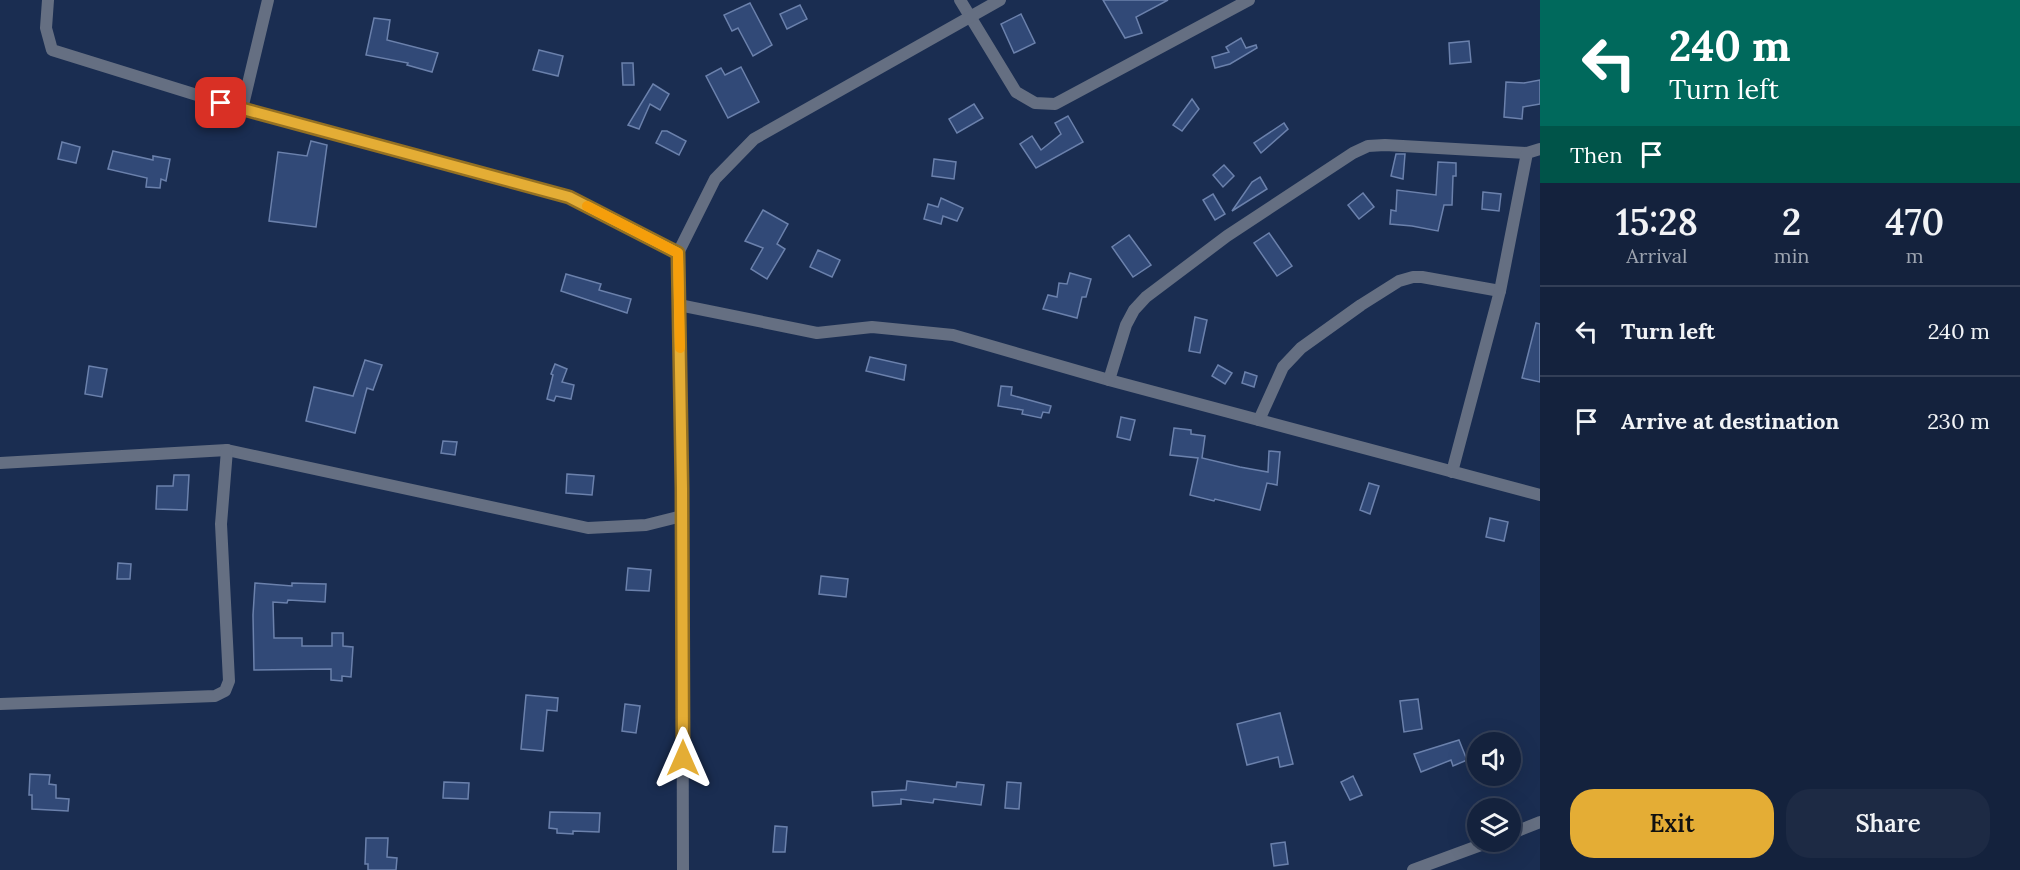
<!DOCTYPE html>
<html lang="en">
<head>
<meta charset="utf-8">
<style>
  body { margin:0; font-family:Lora,serif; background:#1d2a44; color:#f1f3f6; height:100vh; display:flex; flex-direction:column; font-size:22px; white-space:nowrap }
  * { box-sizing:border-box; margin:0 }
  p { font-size:20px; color:#9da4b0 }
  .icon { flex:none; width:33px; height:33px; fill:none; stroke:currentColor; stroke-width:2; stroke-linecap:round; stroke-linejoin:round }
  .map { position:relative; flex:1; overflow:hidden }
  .side { display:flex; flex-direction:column; background:#14223d; width:480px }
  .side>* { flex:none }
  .hud { background:#00695c; color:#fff; overflow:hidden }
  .buttons { position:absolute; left:1467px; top:732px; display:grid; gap:12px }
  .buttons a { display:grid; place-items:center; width:54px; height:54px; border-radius:50%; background:#14223d; box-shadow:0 6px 24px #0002,0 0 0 2px #333f57; font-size:30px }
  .pin { position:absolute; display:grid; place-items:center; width:51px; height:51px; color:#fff; margin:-26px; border-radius:12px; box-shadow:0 3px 9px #0006 }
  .me { position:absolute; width:66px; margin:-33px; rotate:0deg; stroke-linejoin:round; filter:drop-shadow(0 0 4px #0008) }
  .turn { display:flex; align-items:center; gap:21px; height:126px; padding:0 30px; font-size:27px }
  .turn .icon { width:78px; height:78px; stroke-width:2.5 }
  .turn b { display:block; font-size:42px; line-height:51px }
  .then { display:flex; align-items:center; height:57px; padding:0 30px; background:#0003; gap:12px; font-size:22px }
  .eta { display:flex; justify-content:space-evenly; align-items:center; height:102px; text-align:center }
  .eta b { font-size:36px; font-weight:600; line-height:42px }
  .action { display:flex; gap:12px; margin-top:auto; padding:12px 30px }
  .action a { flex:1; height:69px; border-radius:24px; background:#e4ad35; color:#111; font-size:24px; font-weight:600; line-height:69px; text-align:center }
  .action a+a { background:#1d2a44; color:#f1f3f6 }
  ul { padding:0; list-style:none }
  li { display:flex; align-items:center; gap:18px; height:90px; padding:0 30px; border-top:2px solid #333f57 }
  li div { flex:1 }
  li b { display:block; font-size:22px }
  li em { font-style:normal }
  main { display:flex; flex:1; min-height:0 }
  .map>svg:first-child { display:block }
  .building { fill:#314977; stroke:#6b81ac; stroke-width:1.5 }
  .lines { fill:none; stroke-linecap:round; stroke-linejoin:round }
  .minor { stroke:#656f82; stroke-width:12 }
  .route-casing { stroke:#947022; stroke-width:15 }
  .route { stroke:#e4ad35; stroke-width:10 }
  .slow { stroke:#f59e0b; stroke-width:10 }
</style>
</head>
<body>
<main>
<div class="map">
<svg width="1540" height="870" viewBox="0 0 1540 870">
  <rect width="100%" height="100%" fill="#1a2d51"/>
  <g class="building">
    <path d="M 1103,0 L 1168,0 L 1136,17 L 1142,33 L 1125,38 Z"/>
    <path d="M 750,3 L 772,45 L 753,56 L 738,28 L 732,31 L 724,15 Z"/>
    <path d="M 800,5 L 807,19 L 787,29 L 780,14 Z"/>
    <path d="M 1021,14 L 1035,43 L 1014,53 L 1001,24 Z"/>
    <path d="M 374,18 L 390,20 L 387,40 L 438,53 L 432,72 L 407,65 L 408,63 L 366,55 Z"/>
    <path d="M 1241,38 L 1246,48 L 1256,45 L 1257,48 L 1230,64 L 1215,68 L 1212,57 L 1229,52 L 1226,47 Z"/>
    <path d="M 1469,41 L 1471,62 L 1450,64 L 1449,43 Z"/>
    <path d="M 539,50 L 563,56 L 558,76 L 533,70 Z"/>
    <path d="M 622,63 L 633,63 L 634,85 L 623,85 Z"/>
    <path d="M 741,67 L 759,102 L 728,118 L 706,76 L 721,68 L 725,75 Z"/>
    <path d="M 1540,80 L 1540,104 L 1523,107 L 1522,119 L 1504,117 L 1506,82 L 1524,83 Z"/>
    <path d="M 653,84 L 669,94 L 660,110 L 650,104 L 639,129 L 628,125 Z"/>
    <path d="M 1192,99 L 1199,109 L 1182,131 L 1173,125 Z"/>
    <path d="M 974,104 L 983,118 L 957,133 L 949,119 Z"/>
    <path d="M 1068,116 L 1083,142 L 1036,168 L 1020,144 L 1032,136 L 1041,150 L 1061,134 L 1055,123 Z"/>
    <path d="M 1284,123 L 1288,129 L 1261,153 L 1254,143 Z"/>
    <path d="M 662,131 L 667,131 L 686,141 L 679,155 L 656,143 Z"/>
    <path d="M 311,141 L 327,145 L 316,227 L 269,221 L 278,152 L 307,156 Z"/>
    <path d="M 62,142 L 80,147 L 76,163 L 58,159 Z"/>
    <path d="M 113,151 L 153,160 L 153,156 L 170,159 L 166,181 L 161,179 L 160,188 L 146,187 L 147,178 L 108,169 Z"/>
    <path d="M 1396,154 L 1405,154 L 1403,179 L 1391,176 Z"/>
    <path d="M 934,159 L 956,162 L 954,179 L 932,176 Z"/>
    <path d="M 1438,162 L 1456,163 L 1456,176 L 1453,176 L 1452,205 L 1444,205 L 1438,231 L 1412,226 L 1390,224 L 1391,210 L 1396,211 L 1397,190 L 1436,195 Z"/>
    <path d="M 1224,165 L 1234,176 L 1223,187 L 1213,175 Z"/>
    <path d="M 1260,177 L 1267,189 L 1232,211 L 1252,182 Z"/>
    <path d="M 1483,192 L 1501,194 L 1499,211 L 1482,209 Z"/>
    <path d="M 1363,193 L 1374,207 L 1359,219 L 1348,205 Z"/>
    <path d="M 1213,194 L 1225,214 L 1215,220 L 1203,200 Z"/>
    <path d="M 941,198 L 963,208 L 957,221 L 943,216 L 941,224 L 924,219 L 928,204 L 938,207 Z"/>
    <path d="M 763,210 L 788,224 L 777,244 L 785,249 L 767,279 L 751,269 L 763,248 L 745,241 Z"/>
    <path d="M 1269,233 L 1292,266 L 1277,276 L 1254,243 Z"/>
    <path d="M 1129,235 L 1151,265 L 1133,277 L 1112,247 Z"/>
    <path d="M 818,250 L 840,260 L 832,277 L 810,267 Z"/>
    <path d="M 1070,273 L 1091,279 L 1086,297 L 1082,297 L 1077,318 L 1043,309 L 1048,295 L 1057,297 L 1059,283 L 1067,284 Z"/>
    <path d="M 566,274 L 601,284 L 599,290 L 631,299 L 627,313 L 561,291 Z"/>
    <path d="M 1195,317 L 1207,320 L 1200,353 L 1189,351 Z"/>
    <path d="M 1536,323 L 1540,324 L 1540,382 L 1522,378 Z"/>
    <path d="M 870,357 L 906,365 L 904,380 L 866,371 Z"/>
    <path d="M 365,360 L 382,365 L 373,390 L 367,388 L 355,433 L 306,421 L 314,387 L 353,396 Z"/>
    <path d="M 555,364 L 567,369 L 562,382 L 574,385 L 571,399 L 556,396 L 554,401 L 547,399 L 553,375 L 551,374 Z"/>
    <path d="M 1218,365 L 1232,373 L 1225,384 L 1212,376 Z"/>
    <path d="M 89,366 L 107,369 L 102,397 L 85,394 Z"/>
    <path d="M 1245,372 L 1257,376 L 1254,387 L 1242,383 Z"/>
    <path d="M 1001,386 L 1012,387 L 1011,395 L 1051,406 L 1049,413 L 1043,412 L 1041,418 L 1022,414 L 1023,410 L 998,406 Z"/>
    <path d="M 1121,417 L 1135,420 L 1130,440 L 1117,437 Z"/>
    <path d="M 1174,428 L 1191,430 L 1191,434 L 1205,436 L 1202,458 L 1240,467 L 1268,472 L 1269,451 L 1280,452 L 1277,485 L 1267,483 L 1260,510 L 1215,499 L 1214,501 L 1190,495 L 1198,458 L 1170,455 Z"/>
    <path d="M 443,441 L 457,442 L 455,455 L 441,453 Z"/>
    <path d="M 567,474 L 594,476 L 592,495 L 566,493 Z"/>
    <path d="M 174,475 L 189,475 L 187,510 L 156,509 L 157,486 L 173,486 Z"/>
    <path d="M 1369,483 L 1379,486 L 1370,514 L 1360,510 Z"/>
    <path d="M 1490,518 L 1508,522 L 1504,541 L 1486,537 Z"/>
    <path d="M 118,563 L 131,564 L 130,579 L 117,579 Z"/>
    <path d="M 628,568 L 651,570 L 649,591 L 626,590 Z"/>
    <path d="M 821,576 L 848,579 L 846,597 L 819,594 Z"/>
    <path d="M 255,583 L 292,586 L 292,583 L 326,584 L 325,602 L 288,600 L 287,603 L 273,602 L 274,638 L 302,638 L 302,646 L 332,646 L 332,633 L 343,633 L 343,646 L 353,647 L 351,677 L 342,676 L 342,681 L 331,680 L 331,669 L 254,670 L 253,615 Z"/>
    <path d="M 526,695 L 558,698 L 557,711 L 547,710 L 543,751 L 521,749 Z"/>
    <path d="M 1418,699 L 1422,729 L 1404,732 L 1400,701 Z"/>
    <path d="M 625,704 L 640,706 L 636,733 L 622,731 Z"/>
    <path d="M 1280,713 L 1293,764 L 1280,767 L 1278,757 L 1247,765 L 1237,724 Z"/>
    <path d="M 1459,740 L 1467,760 L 1453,766 L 1451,760 L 1421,772 L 1414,754 Z"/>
    <path d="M 30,774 L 50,775 L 49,784 L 56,785 L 56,798 L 69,799 L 68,811 L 32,809 L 32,795 L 29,795 Z"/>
    <path d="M 1353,776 L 1362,795 L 1350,800 L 1341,782 Z"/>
    <path d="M 907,781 L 956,787 L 957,782 L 984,785 L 981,805 L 934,799 L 933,803 L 901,799 L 901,804 L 873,806 L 872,792 L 906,790 Z"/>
    <path d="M 444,782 L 469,783 L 468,799 L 443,798 Z"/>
    <path d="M 1007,782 L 1021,783 L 1019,809 L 1005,808 Z"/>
    <path d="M 550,812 L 600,813 L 599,832 L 573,831 L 573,834 L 557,833 L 557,829 L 549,828 Z"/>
    <path d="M 775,826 L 787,827 L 785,852 L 773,852 Z"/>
    <path d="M 366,838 L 388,838 L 387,857 L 397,858 L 396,870 L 368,870 L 368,864 L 365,864 Z"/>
    <path d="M 1285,842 L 1288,864 L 1274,866 L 1271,844 Z"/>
  </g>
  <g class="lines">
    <g class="minor">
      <path d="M 48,0 L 46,28 L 52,50 L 242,109 L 569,197 L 678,253"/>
      <path d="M 960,0 L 1016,92 L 1035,103 L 1055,104 L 1249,0"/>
      <path d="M 242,109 L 268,0"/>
      <path d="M 679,305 L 817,333 L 872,327 L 953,335 L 1109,380 L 1540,495"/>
      <path d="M 1109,380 L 1126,325 L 1134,310 L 1146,297 L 1227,236 L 1353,153 L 1368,146 L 1385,145 L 1527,153"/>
      <path d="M 1259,420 L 1283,367 L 1301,348 L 1361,305 L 1399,281 L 1413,277 L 1422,277 L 1500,291"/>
      <path d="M 0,463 L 227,450 L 588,528 L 646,525 L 682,516"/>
      <path d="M 1452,472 L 1500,291 L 1527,153 L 1540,149"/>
      <path d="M 0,704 L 215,696 L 225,691 L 229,681 L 221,524 L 227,450"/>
      <path d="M 1510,834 L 1540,822"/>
      <path d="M 683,870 L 682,488 L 678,253 L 715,179 L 754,139 L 1000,0"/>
      <path d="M 1413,870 L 1489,842"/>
    </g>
  </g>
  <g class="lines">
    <defs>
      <path id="route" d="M 221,103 L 569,197 L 678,253 L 682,488 L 683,758"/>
    </defs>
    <use href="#route" class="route-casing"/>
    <use href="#route" class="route"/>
    <path class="slow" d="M 587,206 L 678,253 L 680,348"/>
  </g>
</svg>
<div class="buttons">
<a><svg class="icon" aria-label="sound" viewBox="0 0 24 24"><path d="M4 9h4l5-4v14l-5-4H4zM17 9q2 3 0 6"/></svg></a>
<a><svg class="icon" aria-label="layers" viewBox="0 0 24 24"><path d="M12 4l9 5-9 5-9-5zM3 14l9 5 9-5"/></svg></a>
</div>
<div class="pin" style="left:221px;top:103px;background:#d93025"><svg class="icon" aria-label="arrive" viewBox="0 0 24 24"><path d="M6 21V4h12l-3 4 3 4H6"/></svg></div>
<svg class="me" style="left:683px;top:758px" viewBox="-20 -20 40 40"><path d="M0-17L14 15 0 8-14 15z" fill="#e4ad35" stroke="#fff" stroke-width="4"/></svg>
</div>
<section class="side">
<div class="hud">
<div class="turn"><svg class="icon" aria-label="left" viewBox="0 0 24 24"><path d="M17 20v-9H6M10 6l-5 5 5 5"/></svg><div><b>240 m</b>Turn left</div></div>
<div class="then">Then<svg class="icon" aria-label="arrive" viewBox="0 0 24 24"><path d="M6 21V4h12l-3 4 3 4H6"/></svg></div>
</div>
<div class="eta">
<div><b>15:28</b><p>Arrival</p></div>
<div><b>2</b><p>min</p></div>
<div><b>470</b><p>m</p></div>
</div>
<ul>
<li><svg class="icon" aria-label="left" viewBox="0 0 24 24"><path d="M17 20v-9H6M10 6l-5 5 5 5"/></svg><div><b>Turn left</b></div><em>240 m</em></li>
<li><svg class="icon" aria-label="arrive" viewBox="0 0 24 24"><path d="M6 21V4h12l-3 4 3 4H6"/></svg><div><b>Arrive at destination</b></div><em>230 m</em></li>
</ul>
<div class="action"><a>Exit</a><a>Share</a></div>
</section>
</main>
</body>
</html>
